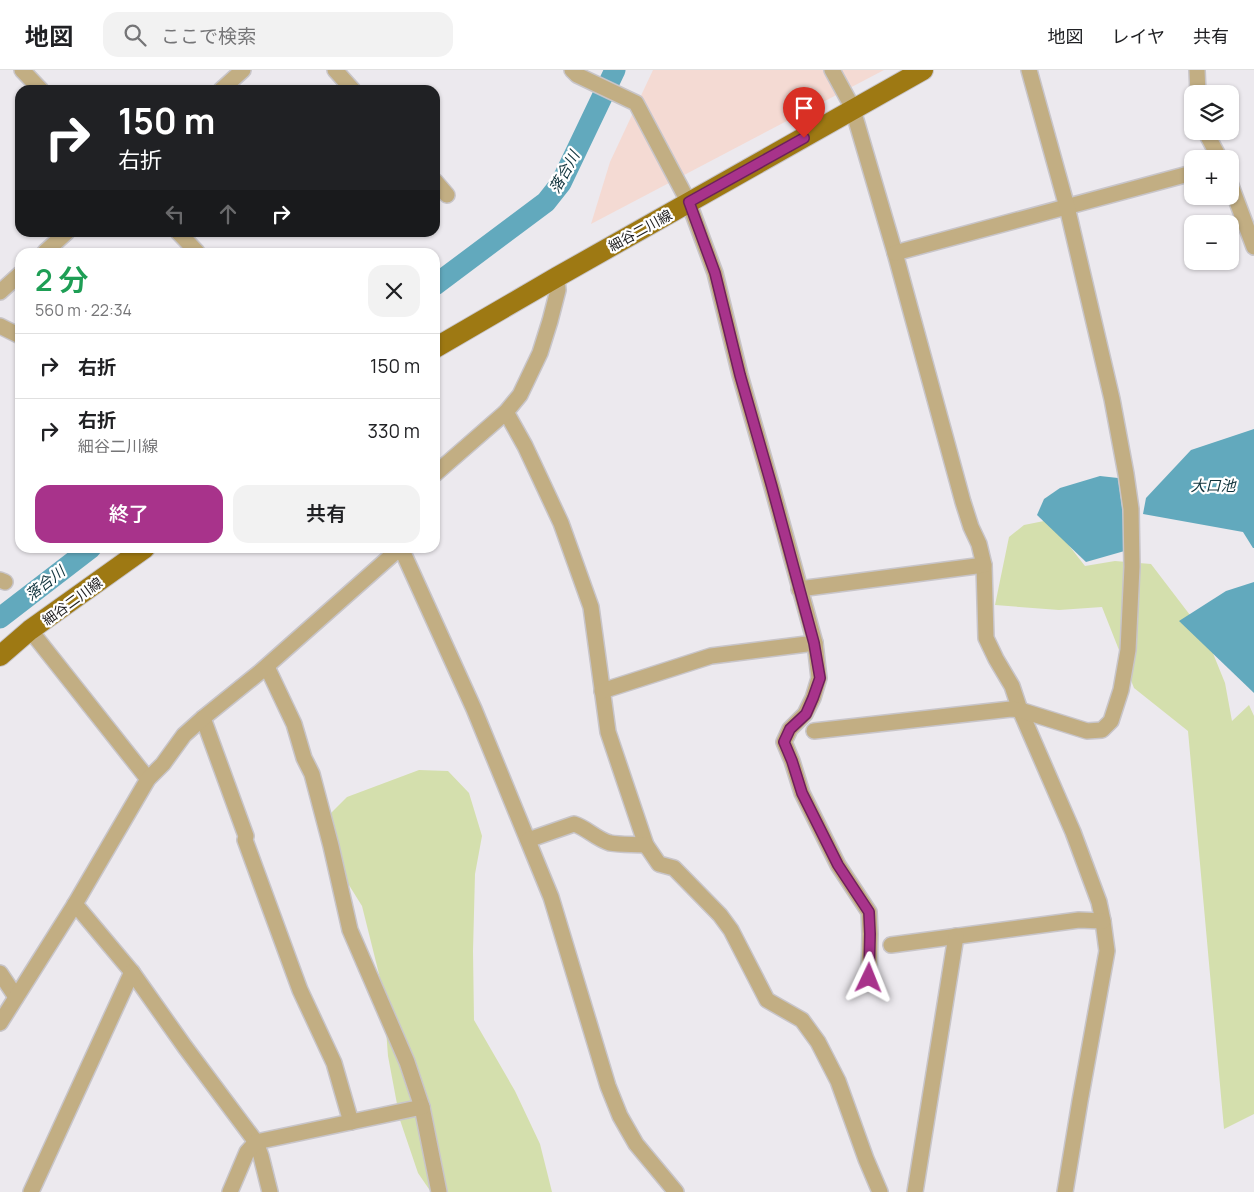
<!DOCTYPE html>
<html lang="ja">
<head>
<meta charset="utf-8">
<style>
  body { margin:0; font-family:Manrope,"Noto Sans JP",sans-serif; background:#f2f2f2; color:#202124; height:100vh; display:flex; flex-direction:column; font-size:19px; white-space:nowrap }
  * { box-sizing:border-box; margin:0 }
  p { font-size:16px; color:#757577 }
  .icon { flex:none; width:28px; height:28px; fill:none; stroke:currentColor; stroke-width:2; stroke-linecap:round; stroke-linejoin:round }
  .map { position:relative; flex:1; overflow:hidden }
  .panel { position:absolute; left:15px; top:178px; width:425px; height:305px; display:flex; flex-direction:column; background:#fff; border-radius:15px; box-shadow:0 1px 4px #0004 }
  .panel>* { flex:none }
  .hud { position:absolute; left:15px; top:15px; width:425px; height:152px; border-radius:15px; box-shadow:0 1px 4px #0004; background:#202124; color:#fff; overflow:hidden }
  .fabs { position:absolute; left:1184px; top:15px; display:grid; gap:10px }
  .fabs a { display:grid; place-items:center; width:55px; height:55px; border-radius:10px; background:#fff; box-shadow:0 1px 4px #0004; font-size:25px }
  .pin { position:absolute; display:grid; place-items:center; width:42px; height:42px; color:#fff; margin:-51px -21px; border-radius:50% 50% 50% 0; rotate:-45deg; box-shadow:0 0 5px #0007 }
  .pin .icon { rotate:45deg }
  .me { position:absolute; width:55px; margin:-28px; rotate:2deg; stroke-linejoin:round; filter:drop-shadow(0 0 4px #0008) }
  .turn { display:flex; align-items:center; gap:18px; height:105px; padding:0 20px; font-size:22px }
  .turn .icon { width:65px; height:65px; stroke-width:2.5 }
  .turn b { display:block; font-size:35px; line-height:42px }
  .lanes { display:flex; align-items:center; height:48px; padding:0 20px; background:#0003; justify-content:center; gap:25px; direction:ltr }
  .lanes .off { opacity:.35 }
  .round { display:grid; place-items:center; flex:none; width:52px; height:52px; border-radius:15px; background:#f2f2f2 }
  .overview { display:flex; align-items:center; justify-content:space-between; height:85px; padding:0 20px }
  h1 { font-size:30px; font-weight:600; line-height:38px; color:#1e9e55 }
  .action { display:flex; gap:10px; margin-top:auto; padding:10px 20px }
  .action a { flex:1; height:58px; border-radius:15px; background:#a8338b; color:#fff; font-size:20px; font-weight:600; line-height:58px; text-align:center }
  .action a+a { background:#f2f2f2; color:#202124 }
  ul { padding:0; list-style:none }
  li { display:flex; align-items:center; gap:15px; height:65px; padding:0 20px; border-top:1px solid #e0e0e0 }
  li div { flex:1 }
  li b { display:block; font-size:19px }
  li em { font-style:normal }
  header { display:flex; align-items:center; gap:30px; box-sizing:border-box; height:70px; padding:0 25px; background:#fff; border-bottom:1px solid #e0e0e0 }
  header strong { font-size:24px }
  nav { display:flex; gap:28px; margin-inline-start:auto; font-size:18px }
  .search { width:350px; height:45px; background:#f2f2f2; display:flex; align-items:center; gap:12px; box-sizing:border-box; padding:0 18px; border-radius:15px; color:#757577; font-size:19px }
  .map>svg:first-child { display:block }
  .industrial { fill:#f4dad3 }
  .green { fill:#d4dfad }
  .water { fill:#62a9bd }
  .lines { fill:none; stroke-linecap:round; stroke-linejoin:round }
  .river { stroke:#62a9bd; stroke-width:21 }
  .minor-casing { stroke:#c8c5c9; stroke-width:18 }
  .major-casing { stroke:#c8c5c9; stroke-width:22 }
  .minor { stroke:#c2ae83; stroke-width:15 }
  .major { stroke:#9e7913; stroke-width:20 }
  .route-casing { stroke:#6d215a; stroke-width:12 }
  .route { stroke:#a8338b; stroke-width:9 }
  .labels { text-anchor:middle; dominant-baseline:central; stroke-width:4.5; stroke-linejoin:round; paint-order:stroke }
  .street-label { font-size:14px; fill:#232223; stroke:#fff }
  .water-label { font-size:15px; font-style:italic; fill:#0f323b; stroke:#fff }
</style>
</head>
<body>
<header>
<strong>地図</strong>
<div class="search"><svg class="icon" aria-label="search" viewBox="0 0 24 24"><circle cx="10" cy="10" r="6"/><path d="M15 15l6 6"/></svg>ここで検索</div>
<nav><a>地図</a><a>レイヤ</a><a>共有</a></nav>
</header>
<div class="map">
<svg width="1254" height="1122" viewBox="0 0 1254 1122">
  <rect width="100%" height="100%" fill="#ece9ee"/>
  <path class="industrial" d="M 653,0 L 884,0 L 591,154 L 610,92 Z"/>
  <g class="green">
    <path d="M 1049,450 L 1085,496 L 1115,491 L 1151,494 L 1206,566 L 1225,613 L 1232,651 L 1249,635 L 1254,646 L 1254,1044 L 1224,1059 L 1188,661 L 1134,618 L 1102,537 L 1059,540 L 995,535 L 1009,467 L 1024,455 Z"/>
    <path d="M 419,700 L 448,701 L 469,723 L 482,766 L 475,804 L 473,881 L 474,950 L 515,1021 L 540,1074 L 552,1122 L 431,1122 L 418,1103 L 400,1050 L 388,986 L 383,920 L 362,836 L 334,791 L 325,749 L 347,727 Z"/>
  </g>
  <g class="water">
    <path d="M 1254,359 L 1254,478 L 1253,478 L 1243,462 L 1143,444 L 1146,428 L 1191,380 Z"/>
    <path d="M 1100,406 L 1118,408 L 1128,480 L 1086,492 L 1037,445 L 1044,429 L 1060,418 Z"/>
    <path d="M 1254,512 L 1254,623 L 1179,551 L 1226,521 Z"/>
  </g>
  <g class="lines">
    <g class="river">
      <path d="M 435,215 L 546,132 L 561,113 L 615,0"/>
      <path d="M 0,548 L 91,478"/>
    </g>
    <defs>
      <g id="minor">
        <path d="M 22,0 L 41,20"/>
        <path d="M 335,0 L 353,20"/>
        <path d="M 572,0 L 577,5 L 636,33 L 689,133 L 715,203 L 740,305 L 772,417 L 815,573 L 819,608 L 813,628 L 805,644 L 790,659 L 784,672 L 792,691 L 802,723 L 838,795 L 869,842 L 870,864 L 869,908"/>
        <path d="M 832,0 L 849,31 L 853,40 L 895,183 L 963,432 L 971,457 L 979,474 L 984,495 L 986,568 L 996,589 L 1012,616 L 1020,640 L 1073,762 L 1099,832 L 1103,851 L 1107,881 L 1080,1031 L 1065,1122"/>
        <path d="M 1197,0 L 1198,24"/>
        <path d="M 221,20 L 243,0"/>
        <path d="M 1205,61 L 1220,89"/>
        <path d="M 435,111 L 447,125"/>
        <path d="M 1230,113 L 1254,177"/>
        <path d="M 178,162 L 197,182"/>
        <path d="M 45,182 L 67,162"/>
        <path d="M 895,183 L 1192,103"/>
        <path d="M 0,222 L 20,204"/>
        <path d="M 0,256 L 20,266"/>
        <path d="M 506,342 L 525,376 L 561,453 L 591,537 L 608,662 L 646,775 L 659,794 L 674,798 L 720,845 L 731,860 L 767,930 L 802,950 L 818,972 L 838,1011 L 866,1089 L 880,1122"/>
        <path d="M 435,404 L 506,342 L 520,325 L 540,283 L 550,251 L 558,220 L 557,207"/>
        <path d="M 401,478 L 474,639 L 551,827 L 608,1016 L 620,1046 L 636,1074 L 676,1122"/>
        <path d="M 0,510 L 5,512"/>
        <path d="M 799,519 L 984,495"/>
        <path d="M 30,560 L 148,709"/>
        <path d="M 267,597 L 294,654 L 304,688 L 312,704 L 331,776 L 350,860 L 407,992 L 422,1037 L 439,1122"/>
        <path d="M 602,621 L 711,586 L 815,573"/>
        <path d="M 203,648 L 246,766 L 245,770 L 300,920 L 334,993 L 351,1052"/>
        <path d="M 814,661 L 1011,639 L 1020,640 L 1087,661 L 1102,660 L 1111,651 L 1121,620 L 1128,580 L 1132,497 L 1131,439 L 1126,404 L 1112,329 L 1067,137 L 1029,0"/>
        <path d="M 528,770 L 574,754 C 587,758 596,769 610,773 C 621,775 634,774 646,775"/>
        <path d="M 75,834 L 132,902 L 185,977 L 256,1072 L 261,1086 L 270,1122"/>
        <path d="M 891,875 L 1079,850 L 1103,851"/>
        <path d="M 0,903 L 16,927"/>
        <path d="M 0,953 L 75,834 L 148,709 L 163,694 L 184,665 L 203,648 L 260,602 L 400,478"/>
        <path d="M 31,1122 L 132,902"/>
        <path d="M 230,1122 L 247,1082 L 256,1072 L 422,1037"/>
        <path d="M 915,1122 L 956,866"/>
      </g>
      <g id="major">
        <path d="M 435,278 L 557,207 L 923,0"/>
        <path d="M 0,586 L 30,560 L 145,478"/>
      </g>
    </defs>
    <use href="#minor" class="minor-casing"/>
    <use href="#major" class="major-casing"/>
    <use href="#minor" class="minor"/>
    <use href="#major" class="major"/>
  </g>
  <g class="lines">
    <defs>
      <path id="route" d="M 804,68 L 689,132 L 715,203 L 740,305 L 772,417 L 814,573 L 820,608 L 813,628 L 806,644 L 790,659 L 784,672 L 792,691 L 802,723 L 838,795 L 869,842 L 870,864 L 869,908"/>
    </defs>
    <use href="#route" class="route-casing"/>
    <use href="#route" class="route"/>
  </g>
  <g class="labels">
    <g class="street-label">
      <text transform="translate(640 160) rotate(-29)">細谷二川線</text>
      <text transform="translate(72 531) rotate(-36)">細谷二川線</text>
    </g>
    <g class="water-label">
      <text transform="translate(564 102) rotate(-61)">落合川</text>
      <text x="1213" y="415">大口池</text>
      <text transform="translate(45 513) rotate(-38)">落合川</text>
    </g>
  </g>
</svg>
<div class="fabs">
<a><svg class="icon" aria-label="layers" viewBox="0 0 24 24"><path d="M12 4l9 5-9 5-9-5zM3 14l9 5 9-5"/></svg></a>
<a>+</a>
<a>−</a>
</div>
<div class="pin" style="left:804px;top:68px;background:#d93025"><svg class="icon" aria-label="arrive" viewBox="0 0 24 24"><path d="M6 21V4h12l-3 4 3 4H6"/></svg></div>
<svg class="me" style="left:869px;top:908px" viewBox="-20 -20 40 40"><path d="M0-17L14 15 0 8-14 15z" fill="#a8338b" stroke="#fff" stroke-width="4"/></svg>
<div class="hud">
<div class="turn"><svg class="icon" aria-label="right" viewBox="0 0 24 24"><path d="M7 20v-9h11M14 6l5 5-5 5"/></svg><div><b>150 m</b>右折</div></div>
<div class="lanes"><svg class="icon off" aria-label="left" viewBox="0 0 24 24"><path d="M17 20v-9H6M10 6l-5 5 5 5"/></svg><svg class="icon off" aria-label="ahead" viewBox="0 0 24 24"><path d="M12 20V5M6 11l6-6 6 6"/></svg><svg class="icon" aria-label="right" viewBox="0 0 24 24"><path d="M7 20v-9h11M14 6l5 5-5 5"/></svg></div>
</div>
<section class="panel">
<div class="overview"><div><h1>2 分</h1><p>560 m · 22:34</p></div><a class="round"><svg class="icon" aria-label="close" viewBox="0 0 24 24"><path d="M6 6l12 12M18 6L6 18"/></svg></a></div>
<ul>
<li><svg class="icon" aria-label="right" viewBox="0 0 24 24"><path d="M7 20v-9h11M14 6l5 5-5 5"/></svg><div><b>右折</b></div><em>150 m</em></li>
<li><svg class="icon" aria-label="right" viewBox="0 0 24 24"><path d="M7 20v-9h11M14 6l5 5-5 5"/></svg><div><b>右折</b><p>細谷二川線</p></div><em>330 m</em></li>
</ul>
<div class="action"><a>終了</a><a>共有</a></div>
</section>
</div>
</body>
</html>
